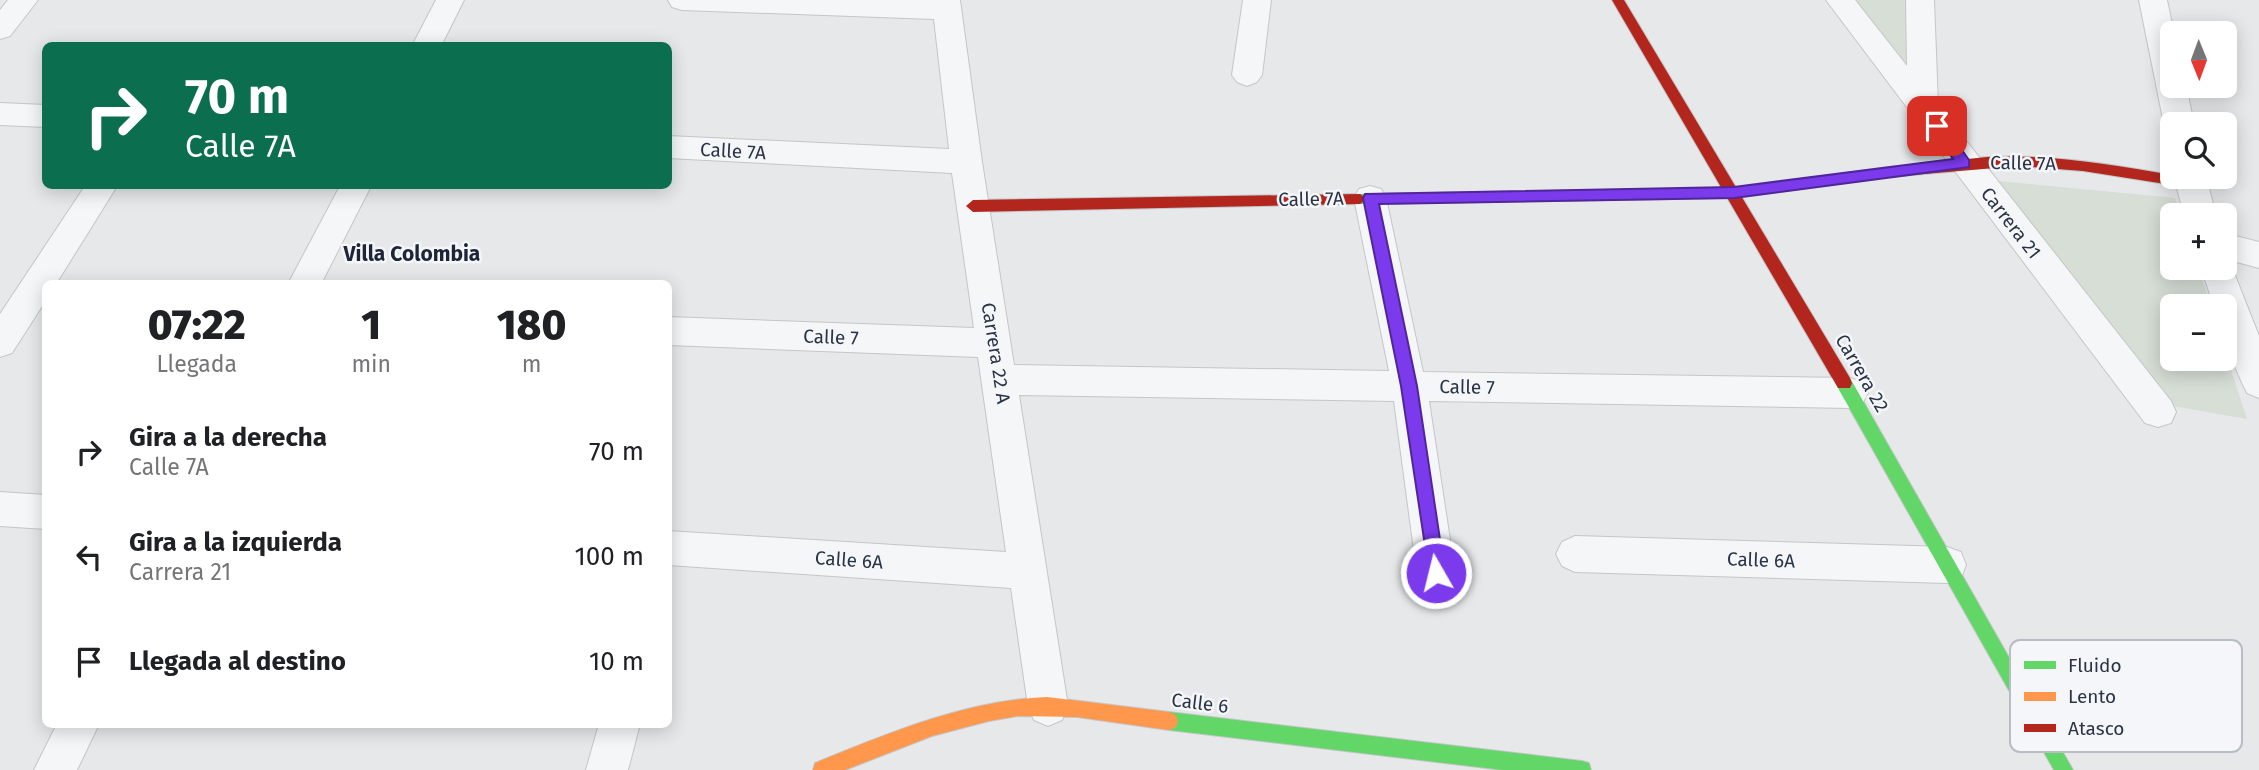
<!DOCTYPE html>
<html lang="es">
<head>
<meta charset="utf-8">
<style>
  body { margin:0; font-family:"Fira Sans",sans-serif; background:#f2f2f2; color:#202124; height:100vh; display:flex; flex-direction:column; font-size:26px; white-space:nowrap }
  * { box-sizing:border-box; margin:0 }
  p { font-size:23px; color:#757577 }
  .icon { flex:none; width:38px; height:38px; fill:none; stroke:currentColor; stroke-width:2; stroke-linecap:round; stroke-linejoin:round }
  .map { position:relative; flex:1; overflow:hidden }
  .details { position:absolute; left:42px; top:280px; width:630px; height:448px; display:flex; flex-direction:column; background:#fff; border-radius:10px; box-shadow:0 4px 18px #0003 }
  .details>* { flex:none }
  .top-card { position:absolute; left:42px; top:42px; width:630px; height:147px; border-radius:10px; box-shadow:0 4px 18px #0003; background:#0b6e4f; color:#fff; overflow:hidden }
  .needle { width:46px; rotate:179deg }
  .controls { position:absolute; left:2160px; top:21px; display:grid; gap:14px }
  .controls a { display:grid; place-items:center; width:77px; height:77px; border-radius:10px; background:#fff; box-shadow:0 4px 18px #0003; font-size:35px }
  .pin { position:absolute; display:grid; place-items:center; width:60px; height:60px; color:#fff; margin:-30px; border-radius:14px; box-shadow:0 4px 10px #0006 }
  .me { position:absolute; width:77px; margin:-38px; rotate:352deg; stroke-linejoin:round; filter:drop-shadow(0 0 5px #0008) }
  .turn { display:flex; align-items:center; gap:24px; height:147px; padding:0 28px; font-size:32px }
  .turn .icon { width:91px; height:91px; stroke-width:2.5 }
  .turn b { display:block; font-size:49px; line-height:60px }
  .eta { display:flex; justify-content:space-evenly; align-items:center; height:119px; text-align:center }
  .eta b { font-size:42px; font-weight:800; line-height:49px }
  ul { padding:0; list-style:none }
  li { display:flex; align-items:center; gap:21px; height:105px; padding:0 28px }
  li div { flex:1 }
  li b { display:block; font-size:26px }
  li em { font-style:normal }
  .map>svg:first-child { display:block }
  .green { fill:#d6ded6 }
  .lines { fill:none; stroke-linecap:round; stroke-linejoin:round }
  .street-casing { stroke:#c4c6c8; stroke-width:2 }
  .fast-casing { stroke:#c4c6c8; stroke-width:2 }
  .slow-casing { stroke:#c4c6c8; stroke-width:2 }
  .jam-casing { stroke:#c4c6c8; stroke-width:2 }
  .street { fill:#f5f6f7; fill-rule:evenodd }
  .fast { fill:#63d668; fill-rule:evenodd }
  .slow { fill:#ff974d; fill-rule:evenodd }
  .jam { fill:#b3261e; fill-rule:evenodd }
  .route { fill:#7c3aed; stroke:#51269a; stroke-width:2 }
  .labels { text-anchor:middle; dominant-baseline:central; stroke-width:5; stroke-linejoin:round; paint-order:stroke }
  .street-label { font-size:19px; fill:#2b3445; stroke:#f4f6f9 }
  .neighbourhood-label { font-size:21px; font-weight:bold; fill:#1d2536; stroke:#f4f6f9 }
  .key { fill:#f4f6f9; stroke:#b8bcc3; stroke-width:2 }
  .key-label { font-size:19px; fill:#2b3445 }
</style>
</head>
<body>
<div class="map">
<svg width="2259" height="770" viewBox="0 0 2259 770">
  <rect width="100%" height="100%" fill="#e6e8ea"/>
  <g class="green">
    <path d="M 1851,0 L 1906,0 L 1907,72 Z"/>
    <path d="M 1999,181 L 2175,198 L 2181,215 L 2172,215 L 2172,268 L 2198,268 L 2211,306 L 2172,306 L 2172,359 L 2224,359 L 2224,348 L 2247,419 L 2173,406 Z"/>
  </g>
  <g class="lines">
    <defs>
      <g id="street">
        <path d="M 8,0 L 38,0 L 10,36 L 0,39 L 0,10 Z"/>
        <path d="M 436,0 L 464,0 L 441,46 L 412,46 Z"/>
        <path d="M 668,0 L 960,0 L 982,162 L 1014,365 L 1389,371 L 1354,198 L 1359,189 L 1370,186 L 1381,189 L 1386,198 L 1423,372 L 1850,378 L 1862,382 L 1868,393 L 1862,404 L 1850,408 L 1429,401 L 1455,573 L 1450,586 L 1436,591 L 1422,586 L 1417,573 L 1394,401 L 1019,395 L 1068,706 L 1062,720 L 1048,726 L 1034,720 L 1028,706 L 1011,588 L 668,565 L 668,531 L 1006,552 L 978,357 L 668,345 L 668,317 L 974,328 L 952,173 L 668,158 L 668,136 L 949,149 L 934,19 L 682,10 L 672,7 Z"/>
        <path d="M 1243,0 L 1271,0 L 1262,75 L 1257,82 L 1247,86 L 1237,82 L 1232,75 Z"/>
        <path d="M 1826,0 L 1855,0 L 1907,66 L 1906,0 L 1934,0 L 1938,105 L 2171,401 L 2176,412 L 2171,423 L 2158,427 L 2145,423 Z"/>
        <path d="M 2139,0 L 2167,0 L 2174,33 L 2172,33 L 2172,86 L 2186,86 L 2194,124 L 2172,124 L 2172,133 L 2164,124 Z"/>
        <path d="M 0,103 L 46,105 L 46,127 L 0,125 Z"/>
        <path d="M 2174,177 L 2206,177 L 2216,215 L 2184,215 Z"/>
        <path d="M 85,186 L 117,186 L 56,284 L 46,284 L 46,300 L 12,353 L 0,357 L 0,314 Z"/>
        <path d="M 340,186 L 371,186 L 321,284 L 288,284 Z"/>
        <path d="M 2224,233 L 2259,242 L 2259,268 L 2229,260 L 2259,336 L 2259,398 L 2247,393 C 2232,363 2224,339 2224,306 L 2214,306 L 2201,268 L 2224,268 Z"/>
        <path d="M 0,492 L 46,495 L 46,529 L 0,526 Z"/>
        <path d="M 1575,536 L 1947,547 L 1961,552 L 1966,565 L 1961,578 L 1947,583 L 1575,572 L 1562,566 L 1556,554 L 1562,542 Z"/>
        <path d="M 57,724 L 99,724 L 77,770 L 34,770 Z"/>
        <path d="M 599,724 L 640,724 L 628,770 L 586,770 Z"/>
      </g>
      <g id="fast">
        <path d="M 1889,167 L 1896,172 L 1889,177 L 1734,198 L 1360,204 L 1353,199 L 1360,194 L 1734,188 Z"/>
        <path d="M 1844,376 L 1850,378 L 2073,770 L 2054,770 L 1838,388 L 1836,383 L 1838,378 Z"/>
        <path d="M 1169,712 L 1582,761 L 1589,763 L 1591,770 L 1503,770 L 1169,730 L 1162,727 L 1160,721 L 1162,715 Z"/>
      </g>
      <path id="slow" d="M 1047,697 L 1169,712 L 1176,715 L 1178,721 L 1176,727 L 1169,730 L 1077,717 L 1018,716 L 989,721 L 932,736 L 845,770 L 813,770 L 815,763 C 891,732 965,701 1047,697 Z"/>
      <g id="jam">
        <path d="M 1612,0 L 1624,0 L 1850,378 L 1852,383 L 1850,388 L 1838,388 Z"/>
        <path d="M 1987,157 C 2049,154 2110,164 2172,175 L 2172,177 L 2191,178 L 2198,183 L 2191,188 L 2083,171 L 2019,166 L 1889,177 L 1882,172 L 1889,167 Z"/>
        <path d="M 1360,194 L 1367,199 L 1360,204 L 973,212 L 966,206 L 973,200 Z"/>
      </g>
    </defs>
    <use href="#street" class="street-casing"/>
    <use href="#fast" class="fast-casing"/>
    <use href="#slow" class="slow-casing"/>
    <use href="#jam" class="jam-casing"/>
    <use href="#street" class="street"/>
    <use href="#fast" class="fast"/>
    <use href="#slow" class="slow"/>
    <use href="#jam" class="jam"/>
  </g>
  <path class="route" d="M 1937,121 L 1942,122 L 1969,160 L 1969,167 L 1734,198 L 1379,204 L 1417,386 L 1445,573 L 1442,579 L 1436,581 L 1430,579 L 1401,386 L 1363,198 L 1365,194 L 1734,187 L 1953,159 L 1930,126 Z"/>
  <g class="labels">
    <g class="street-label">
      <text transform="translate(733 151) rotate(3)">Calle 7A</text>
      <text transform="translate(2023 163) rotate(1)">Calle 7A</text>
      <text transform="translate(1311 199) rotate(-1)">Calle 7A</text>
      <text transform="translate(2011 223) rotate(52)">Carrera 21</text>
      <text transform="translate(831 337) rotate(2)">Calle 7</text>
      <text transform="translate(996 353) rotate(81)">Carrera 22 A</text>
      <text transform="translate(1862 373) rotate(60)">Carrera 22</text>
      <text transform="translate(1467 387) rotate(1)">Calle 7</text>
      <text transform="translate(849 560) rotate(4)">Calle 6A</text>
      <text transform="translate(1761 560) rotate(2)">Calle 6A</text>
      <text transform="translate(1200 703) rotate(7)">Calle 6</text>
    </g>
    <g class="neighbourhood-label">
      <text x="412" y="254">Villa Colombia</text>
    </g>
  </g>
  <rect x="2010" y="640" width="232" height="112" rx="10" class="key"/>
  <rect x="2024" y="661" width="32" height="8" fill="#63d668"/>
  <rect x="2024" y="692" width="32" height="9" fill="#ff974d"/>
  <rect x="2024" y="724" width="32" height="8" fill="#b3261e"/>
  <g class="key-label">
    <text x="2068" y="672">Fluido</text>
    <text x="2068" y="703">Lento</text>
    <text x="2068" y="735">Atasco</text>
  </g>
</svg>
<div class="controls">
<a><svg class="needle" viewBox="-14 -14 28 28"><path d="M0-13l5 13h-10z" fill="#e53935"/><path d="M0 13l5-13h-10z" fill="#757577"/></svg></a>
<a><svg class="icon" aria-label="search" viewBox="0 0 24 24"><circle cx="10" cy="10" r="6"/><path d="M15 15l6 6"/></svg></a>
<a>+</a>
<a>−</a>
</div>
<div class="pin" style="left:1937px;top:126px;background:#d93025"><svg class="icon" aria-label="arrive" viewBox="0 0 24 24"><path d="M6 21V4h12l-3 4 3 4H6"/></svg></div>
<svg class="me" style="left:1436px;top:573px" viewBox="-20 -20 40 40"><circle r="17" fill="#7c3aed" stroke="#fff" stroke-width="3"/><path d="M0-11L8 9 0 5-8 9z" fill="#fff"/></svg>
<div class="top-card">
<div class="turn"><svg class="icon" aria-label="right" viewBox="0 0 24 24"><path d="M7 20v-9h11M14 6l5 5-5 5"/></svg><div><b>70 m</b>Calle 7A</div></div>
</div>
<section class="details">
<div class="eta">
<div><b>07:22</b><p>Llegada</p></div>
<div><b>1</b><p>min</p></div>
<div><b>180</b><p>m</p></div>
</div>
<ul>
<li><svg class="icon" aria-label="right" viewBox="0 0 24 24"><path d="M7 20v-9h11M14 6l5 5-5 5"/></svg><div><b>Gira a la derecha</b><p>Calle 7A</p></div><em>70 m</em></li>
<li><svg class="icon" aria-label="left" viewBox="0 0 24 24"><path d="M17 20v-9H6M10 6l-5 5 5 5"/></svg><div><b>Gira a la izquierda</b><p>Carrera 21</p></div><em>100 m</em></li>
<li><svg class="icon" aria-label="arrive" viewBox="0 0 24 24"><path d="M6 21V4h12l-3 4 3 4H6"/></svg><div><b>Llegada al destino</b></div><em>10 m</em></li>
</ul>
</section>
</div>
</body>
</html>
